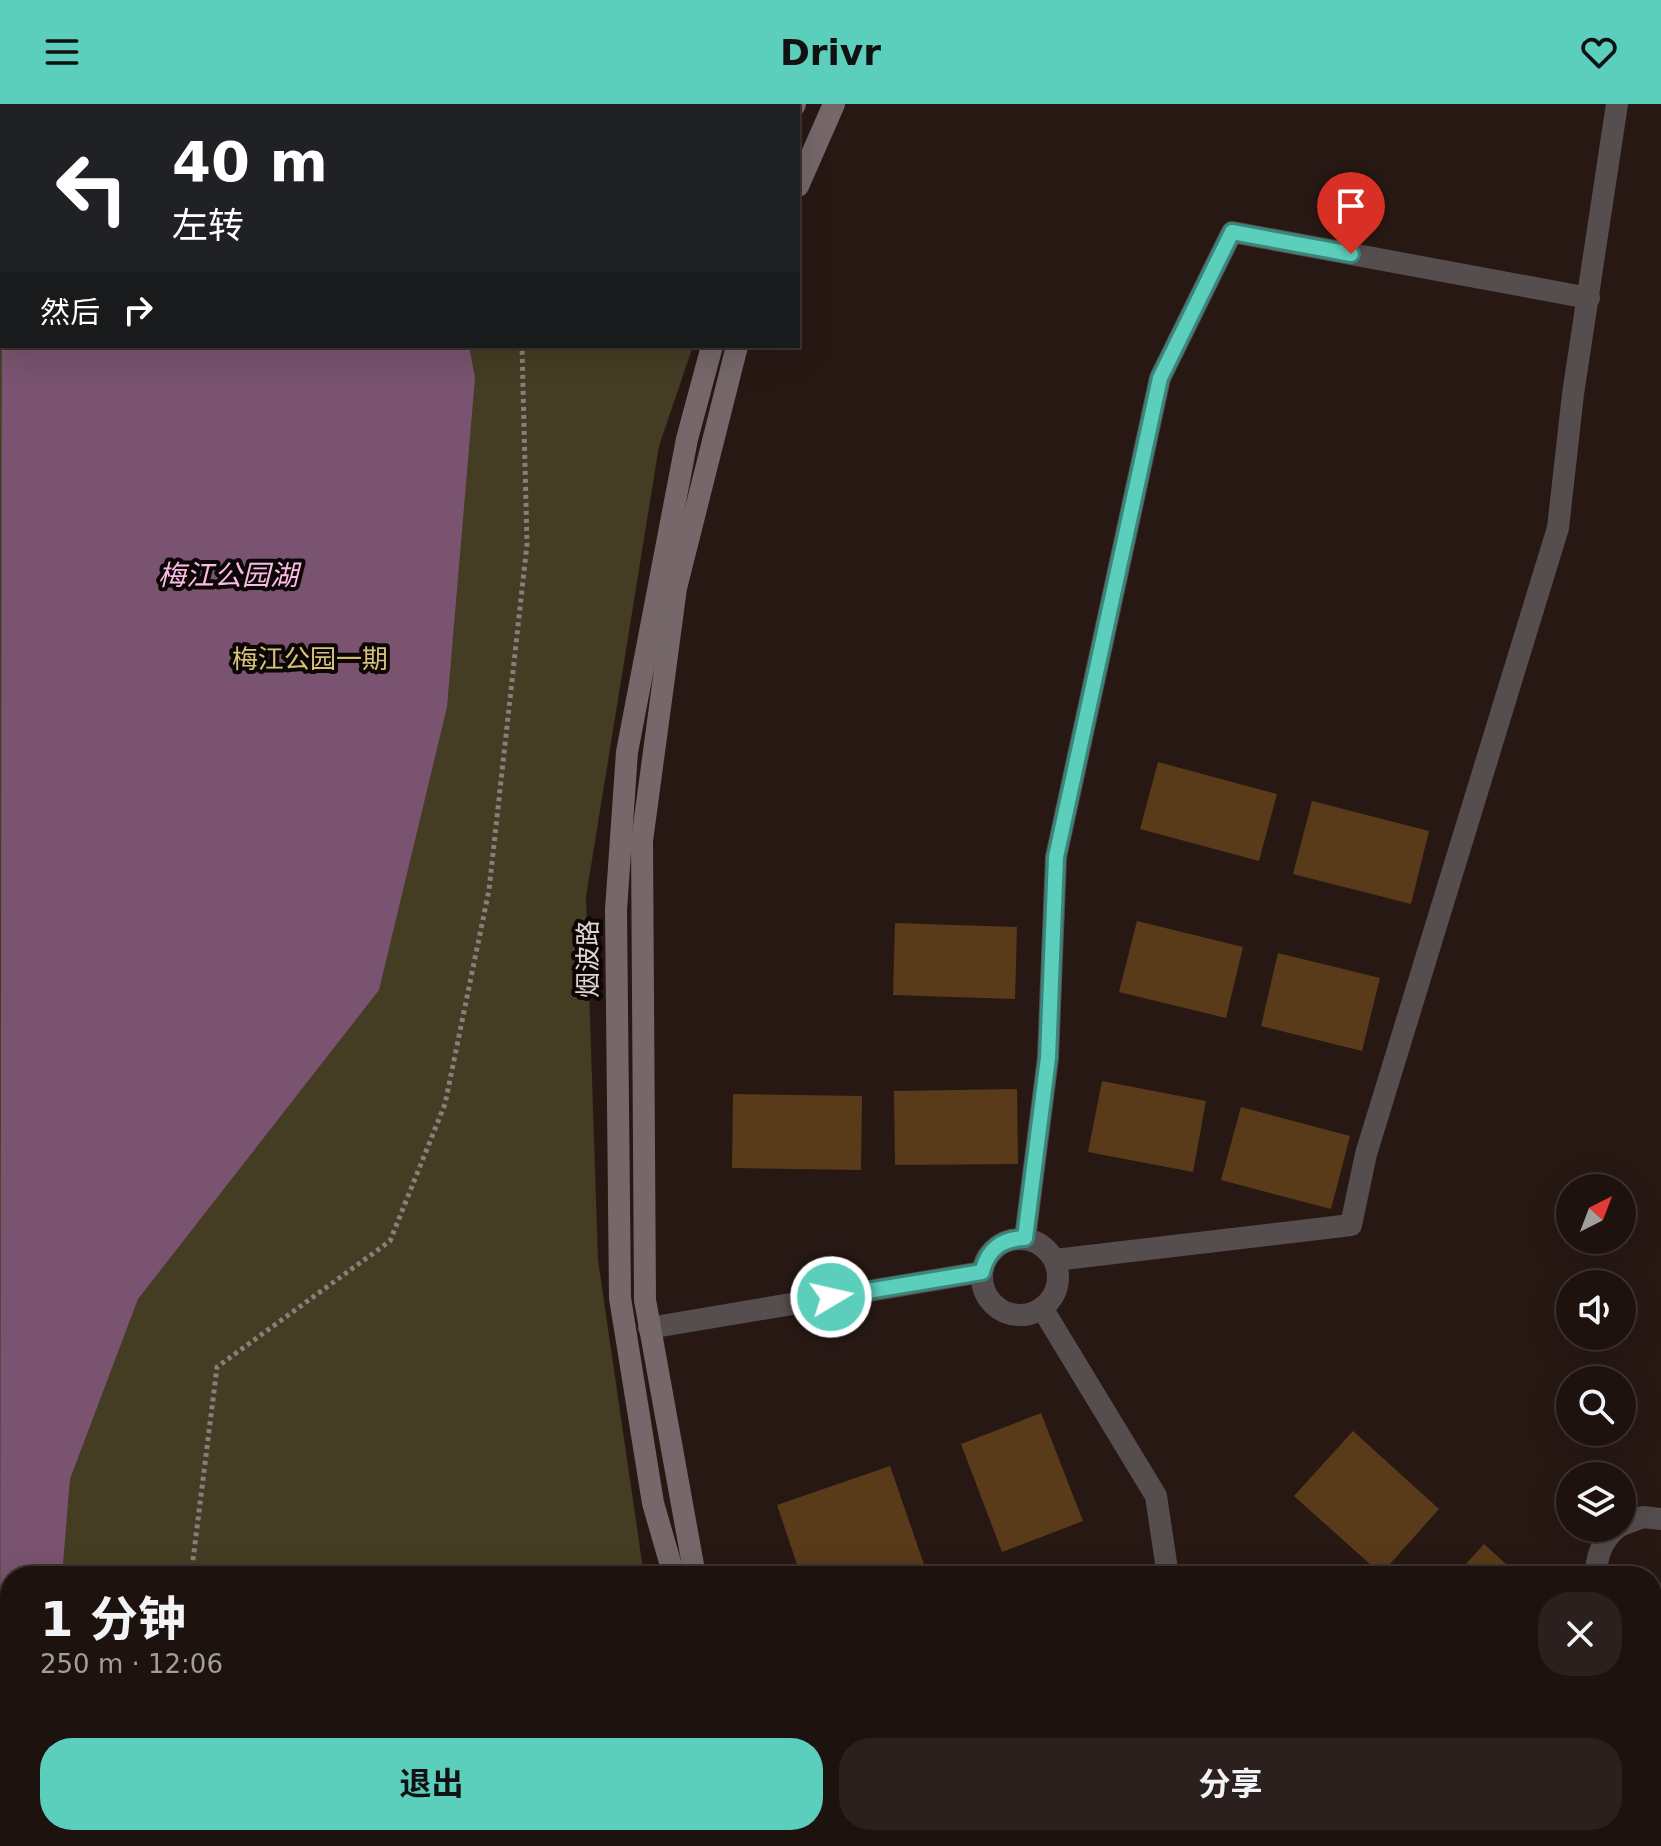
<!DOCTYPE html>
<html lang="zh">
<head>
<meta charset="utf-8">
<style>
  body { margin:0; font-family:"DejaVu Sans","Noto Sans SC",sans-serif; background:#2b201d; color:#f1f3f6; height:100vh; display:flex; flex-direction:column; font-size:30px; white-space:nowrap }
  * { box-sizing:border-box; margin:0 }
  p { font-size:26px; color:#a19e9e }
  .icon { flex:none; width:44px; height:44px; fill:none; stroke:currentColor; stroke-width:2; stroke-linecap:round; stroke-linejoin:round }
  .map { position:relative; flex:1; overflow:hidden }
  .drawer { position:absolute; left:0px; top:1462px; width:1662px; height:280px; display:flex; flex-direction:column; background:#1e120f; border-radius:32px 32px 0 0; box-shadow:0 8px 32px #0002,0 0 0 2px #3c322f }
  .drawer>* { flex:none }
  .guide { position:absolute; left:0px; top:0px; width:800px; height:244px; box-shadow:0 8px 32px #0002,0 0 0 2px #3c322f; background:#202124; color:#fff; overflow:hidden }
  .needle { width:52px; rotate:42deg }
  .tools { position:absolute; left:1556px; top:1070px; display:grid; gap:16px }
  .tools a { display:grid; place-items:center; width:80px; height:80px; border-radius:50%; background:#1e120f; box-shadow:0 8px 32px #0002,0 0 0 2px #3c322f; font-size:40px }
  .pin { position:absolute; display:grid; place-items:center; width:68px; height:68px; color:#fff; margin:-82px -34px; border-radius:50% 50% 50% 0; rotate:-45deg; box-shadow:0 0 8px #0007 }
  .pin .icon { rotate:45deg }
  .me { position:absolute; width:88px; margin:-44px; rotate:81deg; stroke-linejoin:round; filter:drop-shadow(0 0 6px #0008) }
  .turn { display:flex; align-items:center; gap:28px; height:168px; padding:0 40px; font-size:36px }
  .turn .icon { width:104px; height:104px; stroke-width:2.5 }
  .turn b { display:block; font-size:56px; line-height:68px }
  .then { display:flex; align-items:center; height:76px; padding:0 40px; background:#0003; gap:16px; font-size:30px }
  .round { display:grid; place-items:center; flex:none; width:84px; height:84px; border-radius:32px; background:#2b201d }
  .headline { display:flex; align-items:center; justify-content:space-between; height:136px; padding:0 40px }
  h1 { font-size:48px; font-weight:700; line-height:60px }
  .primary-button { display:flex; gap:16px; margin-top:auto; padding:16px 40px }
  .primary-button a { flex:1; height:92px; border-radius:32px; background:#5bcebc; color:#111; font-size:32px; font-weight:700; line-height:92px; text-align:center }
  .primary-button a+a { background:#2b201d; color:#f1f3f6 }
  header { display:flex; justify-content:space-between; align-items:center; height:104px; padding:0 40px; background:#5bcebc; color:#111; font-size:36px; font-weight:700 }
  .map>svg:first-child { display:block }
  .green { fill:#443d24 }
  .water { fill:#79536f }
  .building { fill:#593a19 }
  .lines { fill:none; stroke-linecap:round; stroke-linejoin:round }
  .path { stroke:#8a7d7a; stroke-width:5; stroke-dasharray:4 4; stroke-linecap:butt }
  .minor { stroke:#554d4e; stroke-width:22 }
  .secondary { stroke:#75676a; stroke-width:22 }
  .route-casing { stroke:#3b867a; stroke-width:20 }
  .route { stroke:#5bcebc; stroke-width:14 }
  .labels { text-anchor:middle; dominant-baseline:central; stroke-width:8; stroke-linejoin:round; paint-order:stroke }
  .park-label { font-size:26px; fill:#d7c27b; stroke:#0c0605 }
  .street-label { font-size:26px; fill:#e0d5d2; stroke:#0c0605 }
  .water-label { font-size:28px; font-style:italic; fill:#fbbbe9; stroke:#0c0605 }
</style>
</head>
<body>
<header><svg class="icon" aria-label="menu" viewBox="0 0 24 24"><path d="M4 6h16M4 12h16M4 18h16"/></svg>Drivr<svg class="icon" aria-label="heart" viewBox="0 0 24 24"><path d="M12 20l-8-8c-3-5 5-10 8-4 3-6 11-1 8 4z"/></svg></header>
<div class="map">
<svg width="1661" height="1742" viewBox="0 0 1661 1742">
  <rect width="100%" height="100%" fill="#281814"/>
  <path class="green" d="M 0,0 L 777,0 L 2,2 L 2,242 L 693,242 L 659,342 L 586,793 L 598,1156 L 644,1472 L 10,1472 L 10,1732 L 709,1732 L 712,1742 L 0,1742 Z"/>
  <g class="water">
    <path d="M 28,0 L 536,0 L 27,2 Z"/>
    <path d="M 2,66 L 2,242 L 469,242 L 475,274 L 447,603 L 379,886 L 138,1195 L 70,1375 L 62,1472 L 10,1472 L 10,1732 L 68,1732 L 69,1742 L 0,1742 Z"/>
  </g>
  <g class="building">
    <path d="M 1158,658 L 1277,690 L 1259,757 L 1140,725 Z"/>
    <path d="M 1312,697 L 1429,727 L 1411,800 L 1293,770 Z"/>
    <path d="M 1137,817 L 1243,843 L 1226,914 L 1119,888 Z"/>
    <path d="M 895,819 L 1017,823 L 1015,895 L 893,891 Z"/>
    <path d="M 1278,849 L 1380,874 L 1362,947 L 1261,922 Z"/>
    <path d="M 1102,977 L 1206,997 L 1193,1068 L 1088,1048 Z"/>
    <path d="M 1017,985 L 1018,1060 L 895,1061 L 894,987 Z"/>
    <path d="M 733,990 L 862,992 L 861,1066 L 732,1064 Z"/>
    <path d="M 1241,1003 L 1350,1032 L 1331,1105 L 1221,1076 Z"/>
    <path d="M 1041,1309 L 1083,1417 L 1002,1448 L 961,1340 Z"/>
    <path d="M 1353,1327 L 1439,1405 L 1381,1470 L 1294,1392 Z"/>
    <path d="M 890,1362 L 928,1472 L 801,1472 L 777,1401 Z"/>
    <path d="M 1484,1440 L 1519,1472 L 1455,1472 Z"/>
    <path d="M 844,1732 L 931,1732 L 904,1742 L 848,1742 Z"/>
    <path d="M 1127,1732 L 1190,1732 L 1195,1742 L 1104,1742 Z"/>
    <path d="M 1406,1732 L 1480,1732 L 1471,1742 L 1417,1742 Z"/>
  </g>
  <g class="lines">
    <g class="path">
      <path d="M 601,2 L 603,0"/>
      <path d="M 191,1472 L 217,1263 L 390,1137 L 445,1000 L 489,786 L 527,440 L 522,242"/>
      <path d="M 393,1732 L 442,1742"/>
    </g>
    <g class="minor">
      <path d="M 1025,1134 L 1048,954 L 1056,753 L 1160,274 L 1232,128 L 1589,194"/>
      <circle cx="1020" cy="1173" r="38"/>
      <path d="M 1055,1156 L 1351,1121 L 1366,1050 L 1558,424 L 1573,290 L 1617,0"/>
      <path d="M 1042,1204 L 1156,1392 L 1168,1472"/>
      <path d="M 649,1224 L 982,1168"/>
      <path d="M 1622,1421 L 1643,1413 L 1661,1415"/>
      <path d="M 1596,1472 C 1596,1453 1602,1436 1617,1424"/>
      <path d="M 1652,1520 L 1661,1519"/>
      <path d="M 1276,1732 L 1283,1742"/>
      <path d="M 1512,1742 L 1519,1732"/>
    </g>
    <g class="secondary">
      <path d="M 794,2 L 795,0"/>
      <path d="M 798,82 L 834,0"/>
      <path d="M 674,1472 L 653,1399 L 620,1194 L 616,806 L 627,648 L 687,335 L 712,242"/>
      <path d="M 695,1472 L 645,1196 L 642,737 L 676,484 L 737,242"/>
      <path d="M 748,1732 L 751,1742"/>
      <path d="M 767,1732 L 770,1742"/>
    </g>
  </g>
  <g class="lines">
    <defs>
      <path id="route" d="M 831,1193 L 982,1168 C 988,1145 1001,1135 1025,1134 L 1048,954 L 1056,753 L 1160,274 L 1232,128 L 1351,150"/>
    </defs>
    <use href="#route" class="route-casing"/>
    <use href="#route" class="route"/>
  </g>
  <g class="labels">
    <g class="park-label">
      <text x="310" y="555">梅江公园一期</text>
    </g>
    <g class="street-label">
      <text transform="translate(588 855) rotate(-90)">烟波路</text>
    </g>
    <g class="water-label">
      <text x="228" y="471">梅江公园湖</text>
    </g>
  </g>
</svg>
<div class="tools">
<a><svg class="needle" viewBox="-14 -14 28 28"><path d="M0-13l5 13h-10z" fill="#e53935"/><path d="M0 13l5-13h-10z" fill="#a19e9e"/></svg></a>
<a><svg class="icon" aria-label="sound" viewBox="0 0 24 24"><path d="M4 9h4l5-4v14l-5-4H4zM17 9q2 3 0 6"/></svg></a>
<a><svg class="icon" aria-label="search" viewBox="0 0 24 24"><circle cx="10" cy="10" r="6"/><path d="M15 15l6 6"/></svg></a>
<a><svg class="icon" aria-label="layers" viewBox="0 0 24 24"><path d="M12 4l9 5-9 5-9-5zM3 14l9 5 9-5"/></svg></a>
</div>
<div class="pin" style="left:1351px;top:150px;background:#d93025"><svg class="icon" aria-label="arrive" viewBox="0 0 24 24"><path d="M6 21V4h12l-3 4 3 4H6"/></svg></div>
<svg class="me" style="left:831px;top:1193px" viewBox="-20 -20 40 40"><circle r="17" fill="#5bcebc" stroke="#fff" stroke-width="3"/><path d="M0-11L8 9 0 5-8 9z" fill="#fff"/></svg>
<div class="guide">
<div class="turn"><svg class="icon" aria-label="left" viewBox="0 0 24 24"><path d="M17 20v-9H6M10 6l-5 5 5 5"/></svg><div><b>40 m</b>左转</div></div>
<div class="then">然后<svg class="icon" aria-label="right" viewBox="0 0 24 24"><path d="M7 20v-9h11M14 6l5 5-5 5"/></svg></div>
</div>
<section class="drawer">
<div class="headline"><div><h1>1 分钟</h1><p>250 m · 12:06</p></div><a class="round"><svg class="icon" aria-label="close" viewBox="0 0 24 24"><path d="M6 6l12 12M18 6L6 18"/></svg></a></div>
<div class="primary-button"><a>退出</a><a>分享</a></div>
</section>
</div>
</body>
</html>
